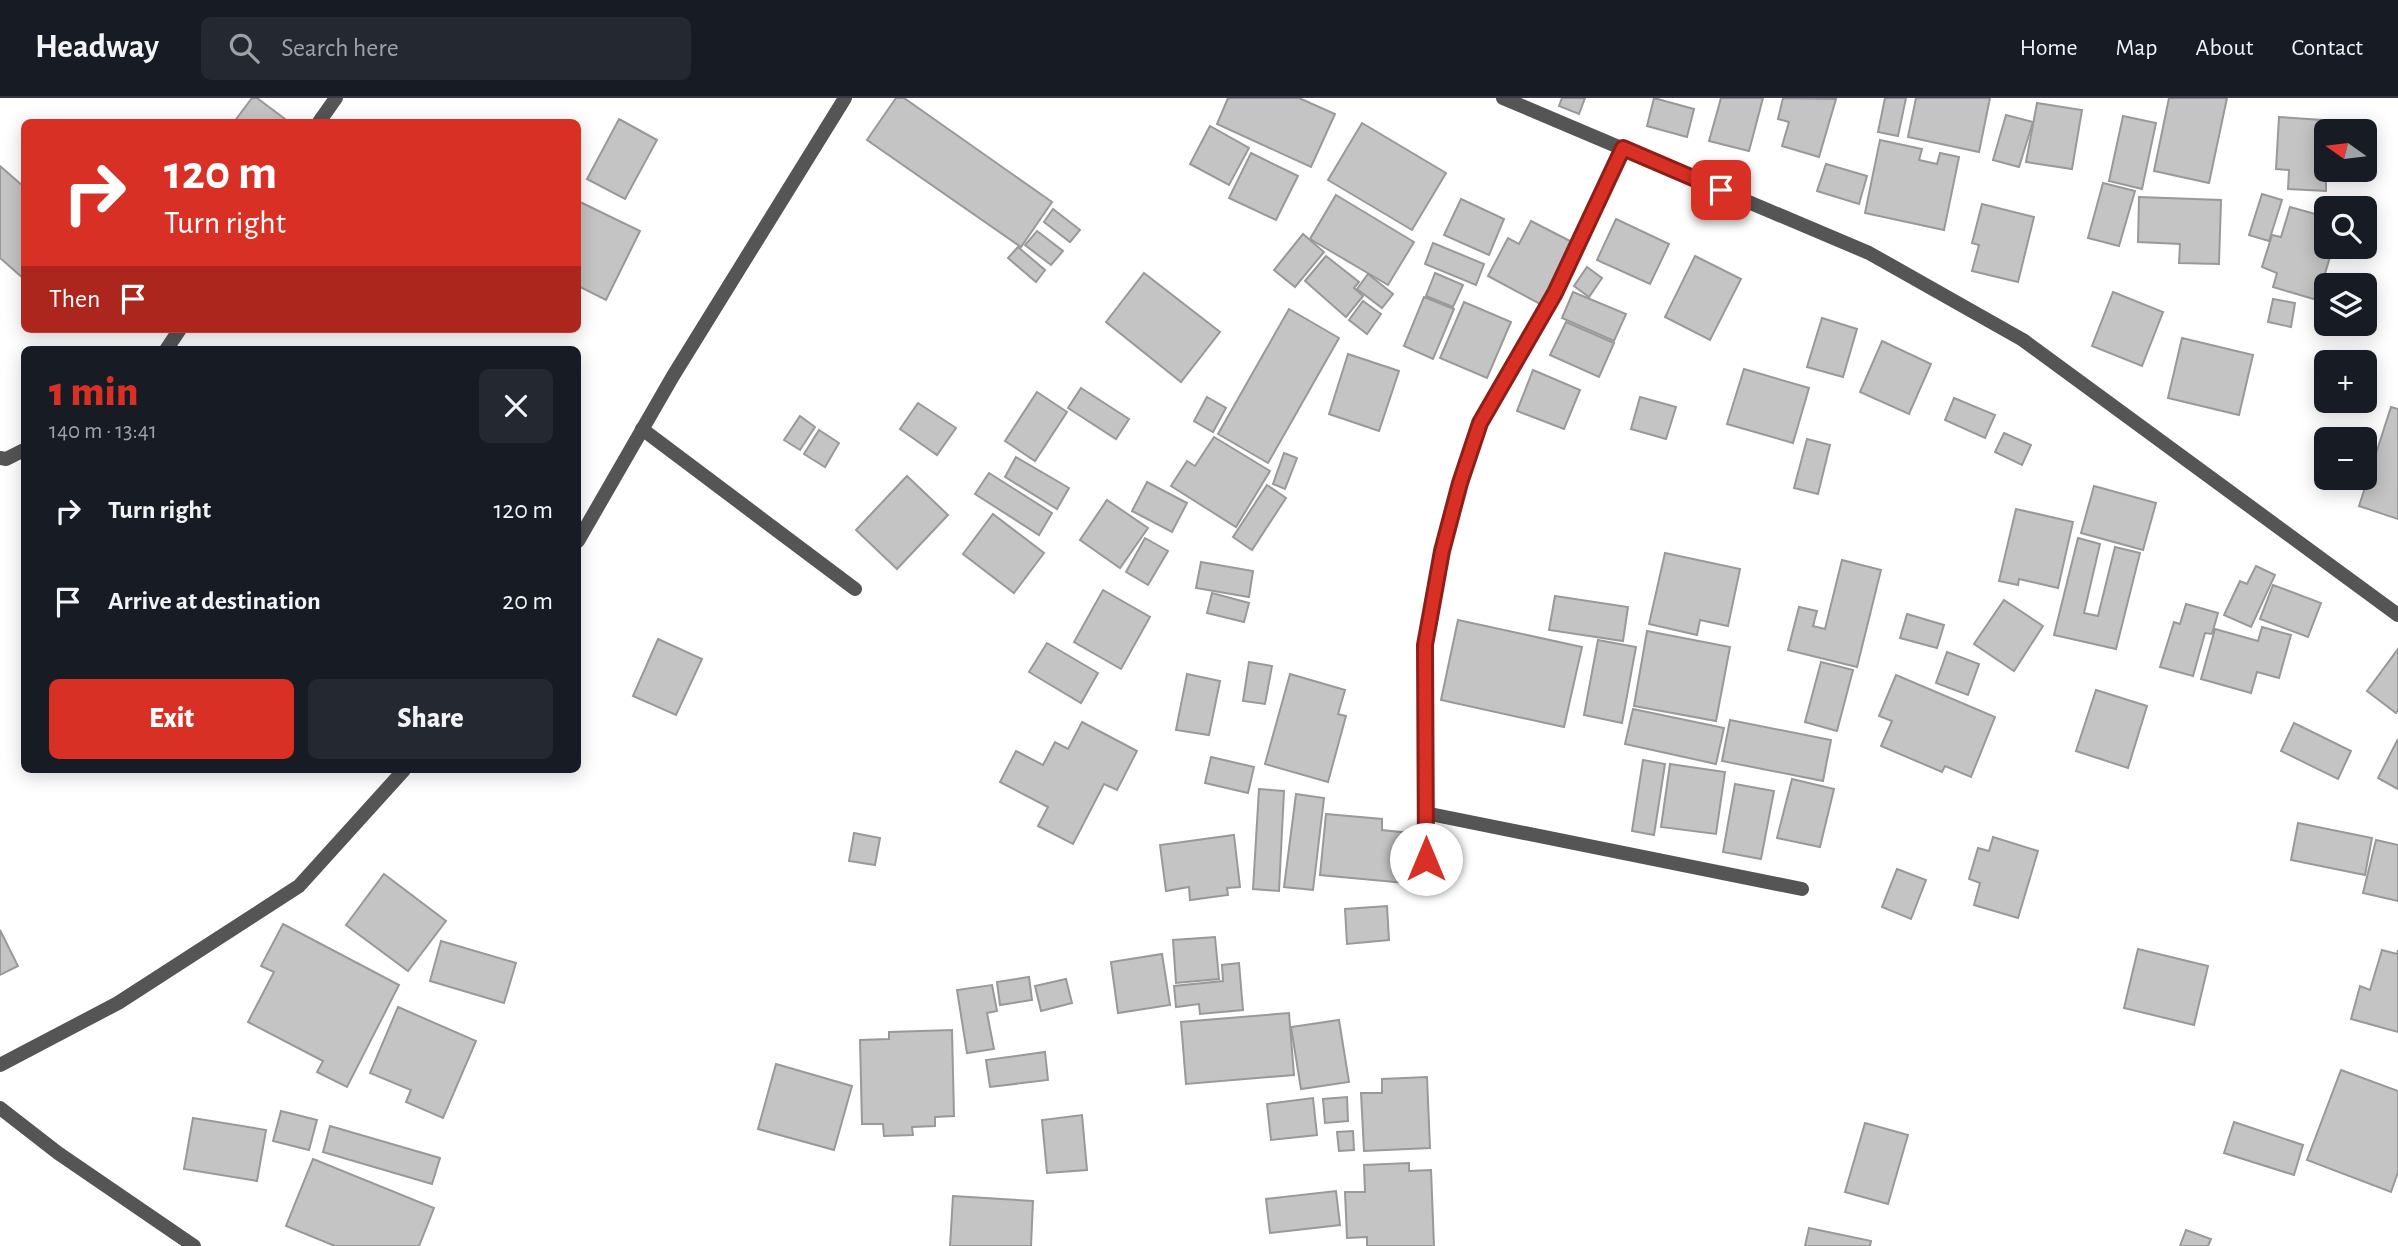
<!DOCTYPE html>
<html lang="en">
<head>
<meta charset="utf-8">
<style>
  body { margin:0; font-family:"Alegreya Sans",sans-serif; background:#242831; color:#f1f3f6; height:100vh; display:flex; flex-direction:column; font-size:26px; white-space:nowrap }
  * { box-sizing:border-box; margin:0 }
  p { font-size:23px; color:#9ea1a6 }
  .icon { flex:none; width:38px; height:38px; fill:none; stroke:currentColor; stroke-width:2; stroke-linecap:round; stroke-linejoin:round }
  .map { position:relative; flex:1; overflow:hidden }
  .drawer { position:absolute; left:21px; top:248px; width:560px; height:427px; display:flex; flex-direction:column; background:#171b24; border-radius:10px; box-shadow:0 4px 18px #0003 }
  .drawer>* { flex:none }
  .guide { position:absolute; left:21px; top:21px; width:560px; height:214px; border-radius:10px; box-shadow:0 4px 18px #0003; background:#d93025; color:#fff; overflow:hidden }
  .needle { width:46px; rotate:284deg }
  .controls { position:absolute; left:2314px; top:21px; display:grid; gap:14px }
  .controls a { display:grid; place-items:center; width:63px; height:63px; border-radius:10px; background:#171b24; box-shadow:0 4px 18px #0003; font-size:35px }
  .pin { position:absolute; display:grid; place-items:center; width:60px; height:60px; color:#fff; margin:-30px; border-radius:14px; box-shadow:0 4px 10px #0006 }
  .me { position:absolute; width:77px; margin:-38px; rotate:0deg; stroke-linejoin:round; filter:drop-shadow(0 0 5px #0008) }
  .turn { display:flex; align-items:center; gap:24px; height:147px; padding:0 28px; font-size:32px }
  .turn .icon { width:91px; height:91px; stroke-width:2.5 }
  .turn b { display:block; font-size:49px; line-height:60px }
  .then { display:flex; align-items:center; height:66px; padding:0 28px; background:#0003; gap:14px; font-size:26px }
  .round { display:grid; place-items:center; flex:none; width:74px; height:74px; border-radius:10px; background:#242831 }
  .head { display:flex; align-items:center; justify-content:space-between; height:119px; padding:0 28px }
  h1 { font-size:42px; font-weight:800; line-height:52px; color:#d93025 }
  .action { display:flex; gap:14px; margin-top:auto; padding:14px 28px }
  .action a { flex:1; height:80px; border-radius:10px; background:#d93025; color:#fff; font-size:28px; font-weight:800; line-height:80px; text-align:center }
  .action a+a { background:#242831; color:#f1f3f6 }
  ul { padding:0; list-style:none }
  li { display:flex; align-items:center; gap:21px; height:91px; padding:0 28px }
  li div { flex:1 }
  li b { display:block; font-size:26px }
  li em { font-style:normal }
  header { display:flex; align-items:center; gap:42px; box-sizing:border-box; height:98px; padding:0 35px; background:#171b24; border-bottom:2px solid #363941 }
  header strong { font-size:33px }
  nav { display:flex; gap:38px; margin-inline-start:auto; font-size:24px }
  .search { width:490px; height:63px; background:#242831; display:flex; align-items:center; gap:18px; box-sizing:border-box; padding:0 24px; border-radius:10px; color:#9ea1a6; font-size:26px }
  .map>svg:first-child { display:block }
  .building { fill:#c4c4c4; stroke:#999; stroke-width:2 }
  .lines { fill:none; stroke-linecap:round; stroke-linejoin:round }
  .minor { stroke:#555; stroke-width:14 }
  .tertiary { stroke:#555; stroke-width:14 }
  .route-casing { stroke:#8d1f18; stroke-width:18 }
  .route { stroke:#d93025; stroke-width:12 }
</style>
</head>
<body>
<header>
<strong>Headway</strong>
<div class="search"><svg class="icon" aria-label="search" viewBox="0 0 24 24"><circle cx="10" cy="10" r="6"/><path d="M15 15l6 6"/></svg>Search here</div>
<nav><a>Home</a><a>Map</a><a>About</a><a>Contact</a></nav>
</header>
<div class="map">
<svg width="2398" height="1148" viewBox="0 0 2398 1148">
  <rect width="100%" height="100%" fill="#fff"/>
  <g class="building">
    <path d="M 252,0 L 257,0 L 289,24 L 234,24 Z"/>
    <path d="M 896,0 L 904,0 L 1052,104 L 1021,149 L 867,42 Z"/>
    <path d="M 1228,0 L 1299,0 L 1335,16 L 1311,69 L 1217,26 Z"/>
    <path d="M 1562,0 L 1585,0 L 1579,16 L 1559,8 Z"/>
    <path d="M 1654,0 L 1694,11 L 1687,39 L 1647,28 Z"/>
    <path d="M 1721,0 L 1763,0 L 1749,53 L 1709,43 Z"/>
    <path d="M 1783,0 L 1836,1 L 1819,59 L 1782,48 L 1789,24 L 1778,21 Z"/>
    <path d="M 1885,0 L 1906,0 L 1898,38 L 1878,34 Z"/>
    <path d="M 1916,0 L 1990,0 L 1979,54 L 1908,39 Z"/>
    <path d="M 2169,0 L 2227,0 L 2209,85 L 2154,73 Z"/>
    <path d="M 2037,5 L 2082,12 L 2072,71 L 2026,64 Z"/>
    <path d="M 2006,17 L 2033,24 L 2019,69 L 1993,62 Z"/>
    <path d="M 2123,18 L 2156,25 L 2142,91 L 2109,83 Z"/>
    <path d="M 2279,19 L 2337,23 L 2336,33 L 2326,33 L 2326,93 L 2288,91 L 2289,72 L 2276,71 Z"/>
    <path d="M 619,21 L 657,42 L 625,101 L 587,81 Z"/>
    <path d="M 1362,25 L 1446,75 L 1412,132 L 1328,82 Z"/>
    <path d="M 1210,28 L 1249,50 L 1229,87 L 1190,66 Z"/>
    <path d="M 1880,42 L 1922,51 L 1919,62 L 1937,66 L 1940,55 L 1959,59 L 1944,132 L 1865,115 Z"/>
    <path d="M 1251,55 L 1298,78 L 1276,122 L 1229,100 Z"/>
    <path d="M 1826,66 L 1867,78 L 1859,106 L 1817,93 Z"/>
    <path d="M 0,68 L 24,89 L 24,181 L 0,160 Z"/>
    <path d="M 2103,85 L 2135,93 L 2119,148 L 2088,140 Z"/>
    <path d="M 2262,96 L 2282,102 L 2269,143 L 2249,137 Z"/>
    <path d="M 1336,97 L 1414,144 L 1388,187 L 1310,141 Z"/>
    <path d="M 2139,99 L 2221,102 L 2219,166 L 2179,165 L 2180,146 L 2138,144 Z"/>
    <path d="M 1461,101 L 1504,121 L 1489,157 L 1444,137 Z"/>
    <path d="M 578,103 L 640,133 L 606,202 L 578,188 Z"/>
    <path d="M 1982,106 L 2034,119 L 2018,184 L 1972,173 L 1979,147 L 1972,145 Z"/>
    <path d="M 2290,109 L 2326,119 L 2326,149 L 2333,149 L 2317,202 L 2273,189 L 2277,175 L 2262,169 L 2272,137 L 2281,139 Z"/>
    <path d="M 1053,111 L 1080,132 L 1070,144 L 1044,124 Z"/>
    <path d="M 1616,121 L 1669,146 L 1650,186 L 1597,162 Z"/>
    <path d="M 1531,123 L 1572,144 L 1540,206 L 1488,178 L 1508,140 L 1519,146 Z"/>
    <path d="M 1037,133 L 1063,153 L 1051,167 L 1025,147 Z"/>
    <path d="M 1303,136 L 1324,154 L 1295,189 L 1274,172 Z"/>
    <path d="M 1433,145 L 1484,166 L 1476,187 L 1425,166 Z"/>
    <path d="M 1018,149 L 1045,172 L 1036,184 L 1008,160 Z"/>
    <path d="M 1326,158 L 1359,184 L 1354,190 L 1363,198 L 1346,219 L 1305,183 Z"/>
    <path d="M 1695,158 L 1741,181 L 1710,242 L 1665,219 Z"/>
    <path d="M 1587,169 L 1602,180 L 1589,199 L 1574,188 Z"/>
    <path d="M 1144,175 L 1220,234 L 1181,284 L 1106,224 Z"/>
    <path d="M 1435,175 L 1463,187 L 1453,209 L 1426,198 Z"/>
    <path d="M 1368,176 L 1393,196 L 1382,210 L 1357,191 Z"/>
    <path d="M 1573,194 L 1626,216 L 1614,243 L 1562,220 Z"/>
    <path d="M 2113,194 L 2163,214 L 2142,268 L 2092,248 Z"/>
    <path d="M 1424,199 L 1454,211 L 1433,261 L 1404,248 Z"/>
    <path d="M 2273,201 L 2295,205 L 2291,229 L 2268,224 Z"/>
    <path d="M 1363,203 L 1381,216 L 1367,236 L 1349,222 Z"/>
    <path d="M 1464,204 L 1511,224 L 1487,280 L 1440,260 Z"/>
    <path d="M 1289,211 L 1339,240 L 1268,365 L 1218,336 Z"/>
    <path d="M 1822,220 L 1857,231 L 1843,279 L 1807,269 Z"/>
    <path d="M 1566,224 L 1614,245 L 1599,279 L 1550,257 Z"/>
    <path d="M 2182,240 L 2253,257 L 2239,317 L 2168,300 Z"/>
    <path d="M 1882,243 L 1931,266 L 1909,316 L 1860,294 Z"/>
    <path d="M 1348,256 L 1399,273 L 1379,333 L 1329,316 Z"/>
    <path d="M 1744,271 L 1809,290 L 1793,345 L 1727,326 Z"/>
    <path d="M 1533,272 L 1580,292 L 1564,331 L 1517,313 Z"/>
    <path d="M 1081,290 L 1129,321 L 1116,341 L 1068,310 Z"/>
    <path d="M 1037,294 L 1067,314 L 1035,363 L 1005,343 Z"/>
    <path d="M 1207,299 L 1226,310 L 1213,334 L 1194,323 Z"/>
    <path d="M 1640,299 L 1676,309 L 1666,341 L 1631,331 Z"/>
    <path d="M 1954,300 L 1995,317 L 1985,340 L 1945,322 Z"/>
    <path d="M 918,305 L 956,330 L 937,357 L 900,331 Z"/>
    <path d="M 2391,309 L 2398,311 L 2398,421 L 2359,408 Z"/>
    <path d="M 800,318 L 815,329 L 800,352 L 784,342 Z"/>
    <path d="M 819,332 L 839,345 L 825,369 L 804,356 Z"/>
    <path d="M 2004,335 L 2031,347 L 2022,367 L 1995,354 Z"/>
    <path d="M 1214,339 L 1270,373 L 1236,429 L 1171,388 L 1187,363 L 1195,368 Z"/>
    <path d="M 1807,341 L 1830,347 L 1818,396 L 1794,390 Z"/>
    <path d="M 1284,355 L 1297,360 L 1285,391 L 1273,386 Z"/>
    <path d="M 1016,359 L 1069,390 L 1057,411 L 1005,379 Z"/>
    <path d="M 989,375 L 1052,415 L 1039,437 L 975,396 Z"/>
    <path d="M 907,378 L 948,417 L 897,471 L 856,432 Z"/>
    <path d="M 1147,384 L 1187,405 L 1172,434 L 1132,413 Z"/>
    <path d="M 1267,387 L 1286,400 L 1252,452 L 1233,439 Z"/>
    <path d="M 2094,388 L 2156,405 L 2143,452 L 2081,435 Z"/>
    <path d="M 1107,402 L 1148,430 L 1120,470 L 1080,442 Z"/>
    <path d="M 2016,411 L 2073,424 L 2058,490 L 2019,481 L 2018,487 L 1999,483 Z"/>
    <path d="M 993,416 L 1044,455 L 1014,495 L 963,456 Z"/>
    <path d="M 1145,440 L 1168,453 L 1148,487 L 1126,474 Z"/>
    <path d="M 2078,440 L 2100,446 L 2084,515 L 2098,518 L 2115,449 L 2140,455 L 2116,551 L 2054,537 Z"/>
    <path d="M 1665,455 L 1740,471 L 1728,528 L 1700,522 L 1697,537 L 1649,526 Z"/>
    <path d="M 1842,462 L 1881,472 L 1857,569 L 1788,552 L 1799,509 L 1817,513 L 1813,528 L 1825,531 Z"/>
    <path d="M 1201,464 L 1253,473 L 1249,499 L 1196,490 Z"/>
    <path d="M 2256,468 L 2275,477 L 2251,529 L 2224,517 L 2240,483 L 2247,486 Z"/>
    <path d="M 2273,487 L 2321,505 L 2308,539 L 2260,521 Z"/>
    <path d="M 1103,492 L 1150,519 L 1121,571 L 1074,544 Z"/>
    <path d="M 1212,495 L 1249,505 L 1244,524 L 1207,515 Z"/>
    <path d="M 1555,498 L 1628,509 L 1623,543 L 1549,532 Z"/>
    <path d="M 2004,502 L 2043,528 L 2014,573 L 1974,546 Z"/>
    <path d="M 2186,506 L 2218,515 L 2212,536 L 2205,535 L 2193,578 L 2160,569 L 2174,524 L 2180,526 Z"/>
    <path d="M 1907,516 L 1944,527 L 1937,550 L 1900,540 Z"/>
    <path d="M 1458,522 L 1582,549 L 1564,629 L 1441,602 Z"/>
    <path d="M 2262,529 L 2291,537 L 2279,580 L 2257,574 L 2251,595 L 2201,581 L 2215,531 L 2258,543 Z"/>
    <path d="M 1647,533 L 1730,549 L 1716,623 L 1634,608 Z"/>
    <path d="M 658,541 L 702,561 L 676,617 L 633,598 Z"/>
    <path d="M 1598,542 L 1636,549 L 1622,625 L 1584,617 Z"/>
    <path d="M 1047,545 L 1098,575 L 1081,605 L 1029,574 Z"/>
    <path d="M 2398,551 L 2398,612 L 2396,615 L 2367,593 Z"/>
    <path d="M 1947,554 L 1979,566 L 1968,597 L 1936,585 Z"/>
    <path d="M 1249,564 L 1272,568 L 1265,606 L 1243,603 Z"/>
    <path d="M 1821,564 L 1853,572 L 1837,633 L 1805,624 Z"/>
    <path d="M 1187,576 L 1220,583 L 1209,637 L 1176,632 Z"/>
    <path d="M 1290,576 L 1345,592 L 1338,616 L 1346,618 L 1328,684 L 1265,666 Z"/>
    <path d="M 1896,577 L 1995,619 L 1971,679 L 1945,668 L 1942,674 L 1881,648 L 1892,623 L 1879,618 Z"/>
    <path d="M 2096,592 L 2147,608 L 2128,670 L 2076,653 Z"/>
    <path d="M 1633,611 L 1724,630 L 1716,666 L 1625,646 Z"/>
    <path d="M 1730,622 L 1831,642 L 1823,683 L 1722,663 Z"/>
    <path d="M 1082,624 L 1137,653 L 1117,692 L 1104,686 L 1073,746 L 1038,728 L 1048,709 L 1000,684 L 1016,653 L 1043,667 L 1055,644 L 1068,651 Z"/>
    <path d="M 2294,625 L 2351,653 L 2338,681 L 2281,653 Z"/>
    <path d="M 2398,641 L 2398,691 L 2378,680 Z"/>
    <path d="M 1211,659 L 1254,669 L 1248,695 L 1205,685 Z"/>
    <path d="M 1643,662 L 1665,666 L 1654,737 L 1632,733 Z"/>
    <path d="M 1670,666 L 1725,674 L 1716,736 L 1661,729 Z"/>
    <path d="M 1792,681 L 1834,691 L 1820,749 L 1777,740 Z"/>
    <path d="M 1735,686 L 1774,693 L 1761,761 L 1723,754 Z"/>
    <path d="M 1259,691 L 1284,693 L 1279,793 L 1253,791 Z"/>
    <path d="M 1296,696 L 1324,700 L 1313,792 L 1284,789 Z"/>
    <path d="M 1326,716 L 1382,721 L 1382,732 L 1410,735 L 1405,785 L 1320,777 Z"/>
    <path d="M 2298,725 L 2372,740 L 2365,777 L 2291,762 Z"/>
    <path d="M 854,735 L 880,740 L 875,767 L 849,763 Z"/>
    <path d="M 1234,737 L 1240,789 L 1227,790 L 1228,797 L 1190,802 L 1189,789 L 1166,793 L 1160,747 Z"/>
    <path d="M 1993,739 L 2038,753 L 2018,820 L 1974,807 L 1980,785 L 1969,781 L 1978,750 L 1989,753 Z"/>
    <path d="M 2376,742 L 2398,747 L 2398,803 L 2363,795 Z"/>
    <path d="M 1897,771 L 1926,782 L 1911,821 L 1882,809 Z"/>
    <path d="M 384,776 L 446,823 L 408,873 L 346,827 Z"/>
    <path d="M 1387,808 L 1389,842 L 1347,846 L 1345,811 Z"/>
    <path d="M 283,826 L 399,887 L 347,989 L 317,974 L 323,963 L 248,924 L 274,874 L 261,868 Z"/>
    <path d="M 0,832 L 18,868 L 0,877 Z"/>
    <path d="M 1215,839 L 1219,881 L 1176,885 L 1173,842 Z"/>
    <path d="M 441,843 L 516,865 L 504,905 L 430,883 Z"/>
    <path d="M 2138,851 L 2208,868 L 2194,927 L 2124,910 Z"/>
    <path d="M 2382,852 L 2397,856 L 2398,852 L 2398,934 L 2351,921 L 2360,888 L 2370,892 Z"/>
    <path d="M 1162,856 L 1170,907 L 1118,915 L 1111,864 Z"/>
    <path d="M 1239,865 L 1243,912 L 1200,916 L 1199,906 L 1176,909 L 1174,888 L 1223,883 L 1222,867 Z"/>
    <path d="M 1029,879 L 1032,902 L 1000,907 L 997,884 Z"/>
    <path d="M 1066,881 L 1072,905 L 1041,913 L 1035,888 Z"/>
    <path d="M 992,887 L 997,913 L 987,915 L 994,951 L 967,955 L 957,892 Z"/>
    <path d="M 398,909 L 476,943 L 443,1020 L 406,1004 L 411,992 L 370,975 Z"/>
    <path d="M 1289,915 L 1294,977 L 1186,986 L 1181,924 Z"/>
    <path d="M 1339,922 L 1349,984 L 1301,991 L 1291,929 Z"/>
    <path d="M 952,932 L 954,1018 L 935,1019 L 935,1028 L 912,1029 L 913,1037 L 884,1038 L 883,1026 L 862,1026 L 860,942 L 889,941 L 889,934 Z"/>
    <path d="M 1045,954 L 1048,982 L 990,989 L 986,962 Z"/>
    <path d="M 776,966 L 852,988 L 834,1052 L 758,1031 Z"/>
    <path d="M 2341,972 L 2398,993 L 2398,1074 L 2391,1094 L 2307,1062 Z"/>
    <path d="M 1427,979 L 1430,1050 L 1364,1053 L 1361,995 L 1382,995 L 1382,981 Z"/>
    <path d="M 1347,999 L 1348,1023 L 1325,1025 L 1323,1001 Z"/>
    <path d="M 1313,1000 L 1317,1037 L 1271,1042 L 1267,1006 Z"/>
    <path d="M 281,1013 L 317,1022 L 309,1052 L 273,1043 Z"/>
    <path d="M 1082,1017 L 1087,1072 L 1047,1075 L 1042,1022 Z"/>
    <path d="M 193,1020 L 266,1032 L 257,1083 L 184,1071 Z"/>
    <path d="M 2234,1024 L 2303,1047 L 2294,1077 L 2224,1055 Z"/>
    <path d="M 1865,1025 L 1908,1037 L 1888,1106 L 1845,1094 Z"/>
    <path d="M 330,1028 L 440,1060 L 432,1086 L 323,1054 Z"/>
    <path d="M 1353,1033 L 1354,1052 L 1339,1053 L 1337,1034 Z"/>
    <path d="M 313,1061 L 434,1110 L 419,1148 L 335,1148 L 286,1128 Z"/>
    <path d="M 1409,1065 L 1409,1073 L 1431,1072 L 1434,1148 L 1367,1148 L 1367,1139 L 1347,1140 L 1345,1094 L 1365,1094 L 1364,1067 Z"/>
    <path d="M 1336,1093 L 1340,1127 L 1270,1135 L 1266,1101 Z"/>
    <path d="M 953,1098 L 1033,1103 L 1031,1148 L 950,1148 Z"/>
    <path d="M 1809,1130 L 1871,1143 L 1870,1148 L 1805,1148 Z"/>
    <path d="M 2186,1132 L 2211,1141 L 2208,1148 L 2180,1148 Z"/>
  </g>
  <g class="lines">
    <g class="minor">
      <path d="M 319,24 L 336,0"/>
      <path d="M 166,252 L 180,231"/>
      <path d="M 642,331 L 855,491"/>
      <path d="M 0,360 L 6,361 L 24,352"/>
      <path d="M 578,443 L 673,278 L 845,0"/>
      <path d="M 1425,715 L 1802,791"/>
      <path d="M 1425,761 L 1425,547 L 1442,453 L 1460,385 L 1480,325 L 1555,195 L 1623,50"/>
      <path d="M 0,967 L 118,905 L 299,788 L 404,672"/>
      <path d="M 0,1010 L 58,1055 L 194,1148"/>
    </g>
    <path class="tertiary" d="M 1503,0 L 1869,155 L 2023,242 L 2398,517"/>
  </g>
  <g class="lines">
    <defs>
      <path id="route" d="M 1426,761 L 1425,547 L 1442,453 L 1460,385 L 1480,325 L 1555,195 L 1623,50 L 1721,92"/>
    </defs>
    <use href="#route" class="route-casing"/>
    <use href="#route" class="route"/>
  </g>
</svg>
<div class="controls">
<a><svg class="needle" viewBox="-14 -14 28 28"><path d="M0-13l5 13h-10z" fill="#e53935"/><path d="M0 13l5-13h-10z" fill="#9ea1a6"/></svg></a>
<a><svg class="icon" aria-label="search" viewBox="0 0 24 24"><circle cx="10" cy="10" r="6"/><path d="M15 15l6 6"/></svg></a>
<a><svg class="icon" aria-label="layers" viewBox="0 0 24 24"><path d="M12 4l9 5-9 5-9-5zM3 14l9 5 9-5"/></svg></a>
<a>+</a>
<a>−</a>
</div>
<div class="pin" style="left:1721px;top:92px;background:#d93025"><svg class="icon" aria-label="arrive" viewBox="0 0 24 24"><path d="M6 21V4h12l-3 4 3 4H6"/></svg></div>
<svg class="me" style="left:1426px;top:761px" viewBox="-20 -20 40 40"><circle r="19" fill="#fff"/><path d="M0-13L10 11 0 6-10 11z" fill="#d93025"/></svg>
<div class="guide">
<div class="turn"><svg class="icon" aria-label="right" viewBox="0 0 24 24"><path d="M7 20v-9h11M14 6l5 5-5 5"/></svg><div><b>120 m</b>Turn right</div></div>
<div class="then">Then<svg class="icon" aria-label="arrive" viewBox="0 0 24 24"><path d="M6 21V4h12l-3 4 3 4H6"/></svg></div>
</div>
<section class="drawer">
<div class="head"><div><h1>1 min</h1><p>140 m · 13:41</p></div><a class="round"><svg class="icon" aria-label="close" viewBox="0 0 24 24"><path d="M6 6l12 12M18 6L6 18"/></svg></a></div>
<ul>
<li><svg class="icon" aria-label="right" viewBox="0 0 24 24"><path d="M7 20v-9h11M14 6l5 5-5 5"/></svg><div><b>Turn right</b></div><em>120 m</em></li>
<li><svg class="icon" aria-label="arrive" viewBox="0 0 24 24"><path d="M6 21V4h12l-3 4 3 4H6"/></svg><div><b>Arrive at destination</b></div><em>20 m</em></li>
</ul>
<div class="action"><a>Exit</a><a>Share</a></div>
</section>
</div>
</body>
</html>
